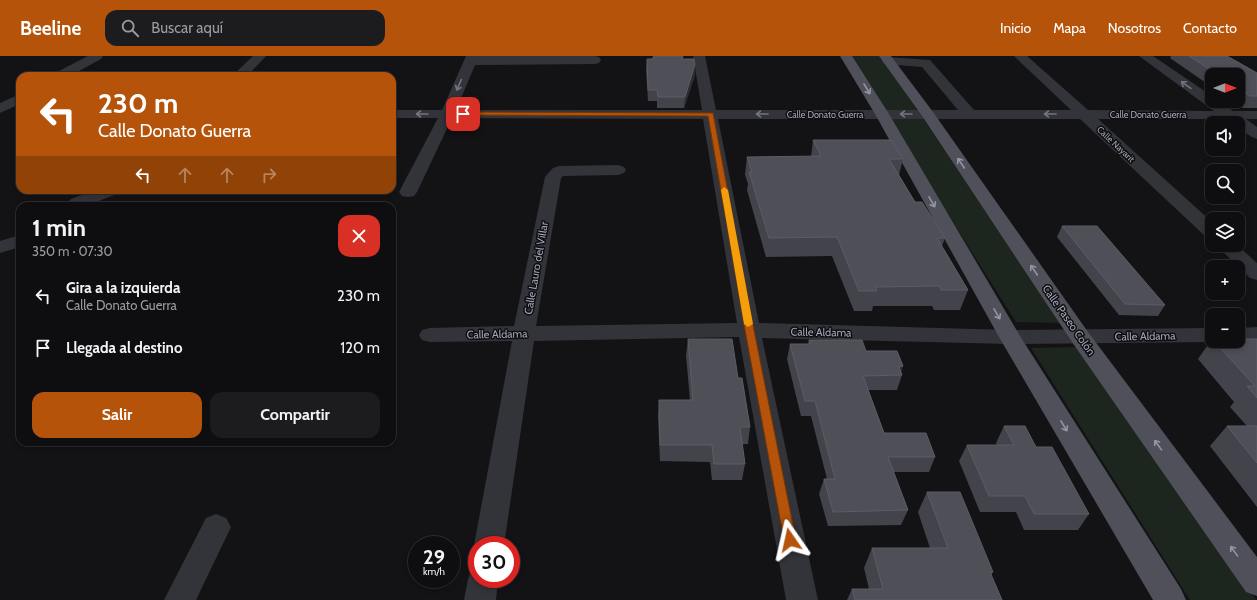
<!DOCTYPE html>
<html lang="es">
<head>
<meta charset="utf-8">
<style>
  body { margin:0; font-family:Cabin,sans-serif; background:#1c1c1e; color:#f1f3f6; height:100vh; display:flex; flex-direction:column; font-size:15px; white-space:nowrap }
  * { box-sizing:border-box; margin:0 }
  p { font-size:13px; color:#9b9c9f }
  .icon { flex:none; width:22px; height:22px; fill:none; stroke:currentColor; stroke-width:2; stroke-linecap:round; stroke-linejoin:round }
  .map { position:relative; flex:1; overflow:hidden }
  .sheet { position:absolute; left:16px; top:146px; width:380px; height:244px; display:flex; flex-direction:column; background:#0e0e10; border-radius:12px; box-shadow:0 2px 6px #0003,0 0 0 1px #2e2e30 }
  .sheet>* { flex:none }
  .banner { position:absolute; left:16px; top:16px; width:380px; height:122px; border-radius:12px; box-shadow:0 2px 6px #0003,0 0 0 1px #2e2e30; background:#b45309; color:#fff; overflow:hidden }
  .needle { width:26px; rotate:90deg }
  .tools { position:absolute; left:1205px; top:12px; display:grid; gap:8px }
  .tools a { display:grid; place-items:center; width:40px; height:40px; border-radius:8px; background:#0e0e10; box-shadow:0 2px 6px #0003,0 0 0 1px #2e2e30; font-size:20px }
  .speed { position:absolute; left:408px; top:480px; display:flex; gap:8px; font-size:20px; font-weight:700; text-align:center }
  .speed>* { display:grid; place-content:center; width:52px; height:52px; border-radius:50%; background:#0e0e10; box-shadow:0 2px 6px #0003,0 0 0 1px #2e2e30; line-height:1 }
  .speed small { font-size:10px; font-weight:400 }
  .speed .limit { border:6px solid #d22; background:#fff; color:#111 }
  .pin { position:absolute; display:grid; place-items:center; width:34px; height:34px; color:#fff; margin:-17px; border-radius:8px; box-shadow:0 2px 6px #0006 }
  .me { position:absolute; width:44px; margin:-22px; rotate:349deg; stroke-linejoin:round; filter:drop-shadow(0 0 3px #0008) }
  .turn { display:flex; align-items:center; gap:14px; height:84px; padding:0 16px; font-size:18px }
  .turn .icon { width:52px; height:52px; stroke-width:2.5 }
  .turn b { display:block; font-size:28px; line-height:34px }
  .lanes { display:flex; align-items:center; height:38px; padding:0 16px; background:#0003; justify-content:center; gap:20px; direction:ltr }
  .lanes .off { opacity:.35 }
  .round { display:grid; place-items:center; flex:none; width:42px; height:42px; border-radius:12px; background:#1c1c1e }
  .overview { display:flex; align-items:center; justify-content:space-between; height:68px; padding:0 16px }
  h1 { font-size:24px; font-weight:800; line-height:30px }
  .button { display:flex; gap:8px; margin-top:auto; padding:8px 16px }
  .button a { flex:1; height:46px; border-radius:12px; background:#b45309; color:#fff; font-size:16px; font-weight:800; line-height:46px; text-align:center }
  .button a+a { background:#1c1c1e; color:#f1f3f6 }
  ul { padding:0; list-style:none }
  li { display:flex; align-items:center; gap:12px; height:52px; padding:0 16px }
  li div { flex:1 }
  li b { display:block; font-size:15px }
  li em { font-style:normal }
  header { display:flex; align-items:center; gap:24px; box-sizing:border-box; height:56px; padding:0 20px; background:#b45309; color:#fff }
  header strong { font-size:19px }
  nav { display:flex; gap:22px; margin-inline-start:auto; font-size:14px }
  .search { width:280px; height:36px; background:#1c1c1e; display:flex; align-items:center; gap:10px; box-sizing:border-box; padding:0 14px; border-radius:12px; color:#9b9c9f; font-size:15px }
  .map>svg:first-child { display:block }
  .green { fill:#1d251f }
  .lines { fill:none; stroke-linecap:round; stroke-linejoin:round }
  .minor { fill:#33343a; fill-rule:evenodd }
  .major { fill:#4f5059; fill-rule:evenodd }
  .wall { fill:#43444b }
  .shaded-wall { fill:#2c2c31 }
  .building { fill:#4e4f57; stroke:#5b5c66 }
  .oneway { stroke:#71737f }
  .oneway2 { stroke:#9295a4 }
  .route { fill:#b45309; stroke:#753606 }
  .slow { fill:#f59e0b }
  .labels { text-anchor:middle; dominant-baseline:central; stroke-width:3; stroke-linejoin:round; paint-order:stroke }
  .far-street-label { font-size:9px; fill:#a3a6b7; stroke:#0e0e10 }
  .street-label { font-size:11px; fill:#a3a6b7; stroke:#0e0e10 }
</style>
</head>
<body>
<header>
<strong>Beeline</strong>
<div class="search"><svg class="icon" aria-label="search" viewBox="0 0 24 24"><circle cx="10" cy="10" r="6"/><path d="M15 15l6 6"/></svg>Buscar aquí</div>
<nav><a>Inicio</a><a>Mapa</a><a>Nosotros</a><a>Contacto</a></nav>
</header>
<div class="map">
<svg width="1257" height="544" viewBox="0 0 1257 544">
  <rect width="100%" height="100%" fill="#131315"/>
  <g class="green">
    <path d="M 849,0 L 880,0 L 917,54 L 882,54 Z"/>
    <path d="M 886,60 L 922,61 L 1060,267 L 1016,266 Z"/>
    <path d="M 1077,291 L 1256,544 L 1190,544 L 1031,292 Z"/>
  </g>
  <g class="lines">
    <g class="minor">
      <path d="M 88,0 L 103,0 L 101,3 L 70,20 L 53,20 L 55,17 Z"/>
      <path d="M 253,0 L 266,0 L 247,20 L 232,20 Z"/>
      <path d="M 466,0 L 595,0 L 599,1 L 601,4 L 599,7 L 595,8 L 475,9 L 456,54 L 702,54 L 693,0 L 705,0 L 716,54 L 958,54 L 922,11 L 884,8 L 882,5 L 884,2 L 888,1 L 930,4 L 974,54 L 1071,54 L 1014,0 L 1027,0 L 1088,54 L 1214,55 L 1139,0 L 1153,0 L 1212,40 L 1212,45 L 1219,45 L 1233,55 L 1257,55 L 1257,63 L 1246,63 L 1257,71 L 1257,83 L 1252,81 L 1238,72 L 1238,67 L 1232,67 L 1226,63 L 1098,63 L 1212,166 L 1212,182 L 1205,180 L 1080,63 L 718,63 L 759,267 L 1010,274 L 1212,272 L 1212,285 L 1217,285 L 1212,286 L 1010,288 L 762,282 L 818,544 L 786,544 L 739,281 L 534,285 L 504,489 L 477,489 L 477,495 L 474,489 L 512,285 L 430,286 L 422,284 L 419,279 L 422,274 L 430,272 L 514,270 L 545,121 L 553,112 L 559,110 L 618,109 L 624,111 L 626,114 L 624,117 L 618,119 L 563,120 L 561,122 L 536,270 L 737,267 L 703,63 L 452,62 L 417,136 L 414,140 L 408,141 L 402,140 L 399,136 L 438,62 L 392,62 L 392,54 L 442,54 Z"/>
      <path d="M 20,38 L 20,48 L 0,57 L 0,47 Z"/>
      <path d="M 95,134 L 120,134 L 117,138 L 85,150 L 64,150 L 71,143 Z"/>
      <path d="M 20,179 L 20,191 L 0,197 L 0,185 Z"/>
      <path d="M 1216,189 L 1237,189 L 1257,207 L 1257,224 L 1250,222 Z"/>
      <path d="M 1257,271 L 1257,285 L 1238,286 L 1233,285 L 1238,285 L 1238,272 Z"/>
      <path d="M 216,458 L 226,462 L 231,471 L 196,544 L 164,544 L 206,462 Z"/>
      <path d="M 477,511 L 477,523 L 498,523 L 496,544 L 464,544 L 468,523 L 472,513 Z"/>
    </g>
    <g class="major">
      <path d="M 840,0 L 852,0 L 889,58 L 1020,280 L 1181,533 L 1186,544 L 1153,544 L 999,281 L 875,58 Z"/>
      <path d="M 879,0 L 891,0 L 933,56 L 1088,276 L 1257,501 L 1257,540 L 1246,536 L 1072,286 L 922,60 Z"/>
    </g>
  </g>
  <g class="wall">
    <path d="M 1171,0 L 1227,0 L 1257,17 L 1257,52 L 1243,52 L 1233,45 L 1238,45 L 1238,19 L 1212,19 L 1212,31 L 1170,2 Z"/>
    <path d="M 647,3 L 684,3 L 695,19 L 684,52 L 657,52 L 657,45 L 648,45 L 646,13 Z"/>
    <path d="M 813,84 L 903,103 L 899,119 L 915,146 L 945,182 L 942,190 L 968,234 L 960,254 L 934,254 L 932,250 L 873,250 L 872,255 L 854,255 L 832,200 L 766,201 L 747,134 L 748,128 L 745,119 L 747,101 L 811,101 Z"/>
    <path d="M 1062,170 L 1165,249 L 1158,260 L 1119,259 L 1057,181 Z"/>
    <path d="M 688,283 L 738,322 L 750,371 L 748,388 L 742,388 L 745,408 L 742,424 L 712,424 L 710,406 L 660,405 L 658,360 L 659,344 L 690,344 L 686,299 Z"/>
    <path d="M 1212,283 L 1212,285 L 1238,285 L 1257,283 L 1257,451 L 1210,390 L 1227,370 L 1247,370 L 1230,351 L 1234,346 L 1198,303 Z"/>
    <path d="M 809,284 L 866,295 L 903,310 L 901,316 L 902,319 L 897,334 L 868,334 L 884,377 L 935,401 L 929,416 L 893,416 L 908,454 L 901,469 L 828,470 L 819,438 L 824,423 L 827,423 L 811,360 L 801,360 L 787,303 L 790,288 L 808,288 Z"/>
    <path d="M 1004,370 L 1036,391 L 1089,458 L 1078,474 L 1024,474 L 1016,456 L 980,456 L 959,405 L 967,389 L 997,389 L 996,387 Z"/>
    <path d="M 927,436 L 993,516 L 991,519 L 1002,544 L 869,533 L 864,512 L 872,492 L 930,492 L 918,456 Z"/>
    <path d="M 852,533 L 855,544 L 847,544 Z"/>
  </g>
  <g class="shaded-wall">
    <path d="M 695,8 L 695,19 L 684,52 L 685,41 Z"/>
    <path d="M 903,310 L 900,319 L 899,311 Z"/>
  </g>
  <g class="building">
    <path d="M 654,0 L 683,0 L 682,3 L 694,3 L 695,8 L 685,41 L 658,41 L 657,34 L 648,34 L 647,3 L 652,3 Z"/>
    <path d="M 1189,0 L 1227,0 L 1257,17 L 1257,40 L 1250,40 L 1238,32 L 1238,19 L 1218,19 Z"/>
    <path d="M 813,84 L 891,84 L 903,103 L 889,103 L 915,146 L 922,146 L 945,182 L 937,182 L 968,234 L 941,234 L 939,230 L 875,231 L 877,235 L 859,235 L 837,181 L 769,182 L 749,116 L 752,116 L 747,101 L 821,100 Z"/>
    <path d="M 1062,170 L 1097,170 L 1165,249 L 1125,248 Z"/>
    <path d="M 688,283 L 732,283 L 738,322 L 742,322 L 750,371 L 740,371 L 745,408 L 714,408 L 712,389 L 660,389 L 659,344 L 693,344 Z"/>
    <path d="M 1238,283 L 1257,283 L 1257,342 L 1247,330 L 1255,330 L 1214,285 L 1238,285 Z"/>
    <path d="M 809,284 L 862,284 L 866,295 L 897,295 L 903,310 L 899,311 L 902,319 L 863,320 L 884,377 L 926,377 L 935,401 L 888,401 L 908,454 L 833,456 L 824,423 L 835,423 L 815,345 L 805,345 L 790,288 L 810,288 Z"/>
    <path d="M 1004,370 L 1025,370 L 1036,391 L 1052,391 L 1089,458 L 1034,458 L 1025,440 L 989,440 L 967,389 L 1014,389 Z"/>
    <path d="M 1227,370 L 1257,370 L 1257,407 Z"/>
    <path d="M 927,436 L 960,436 L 993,516 L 990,516 L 1002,544 L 855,544 L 852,533 L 883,533 L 872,492 L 948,492 Z"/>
  </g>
  <defs><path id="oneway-shaft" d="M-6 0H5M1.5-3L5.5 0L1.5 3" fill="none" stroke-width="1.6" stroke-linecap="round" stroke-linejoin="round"/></defs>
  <g class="oneway">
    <use href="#oneway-shaft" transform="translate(459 29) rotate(113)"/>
    <use href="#oneway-shaft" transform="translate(1186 29) rotate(-145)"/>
    <use href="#oneway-shaft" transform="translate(422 58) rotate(-180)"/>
    <use href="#oneway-shaft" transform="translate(762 58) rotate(-180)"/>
    <use href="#oneway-shaft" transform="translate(906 58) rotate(-180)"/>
    <use href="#oneway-shaft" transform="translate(1050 58) rotate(180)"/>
  </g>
  <g class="oneway2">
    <use href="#oneway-shaft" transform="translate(867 33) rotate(59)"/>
    <use href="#oneway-shaft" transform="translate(961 107) rotate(-124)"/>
    <use href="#oneway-shaft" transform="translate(932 146) rotate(60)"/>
    <use href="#oneway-shaft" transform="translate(1034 214) rotate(-124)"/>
    <use href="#oneway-shaft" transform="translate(997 258) rotate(60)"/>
    <use href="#oneway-shaft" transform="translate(1064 370) rotate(59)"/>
    <use href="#oneway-shaft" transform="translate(1158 389) rotate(-126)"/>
    <use href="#oneway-shaft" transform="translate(1234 495) rotate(-126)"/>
  </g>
  <path class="route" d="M 461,56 L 713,57 L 754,274 L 796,484 L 795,488 L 790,489 L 786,488 L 784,484 L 745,274 L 708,60 L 463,59 L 460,58 Z"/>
  <path class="slow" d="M 724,131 L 728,134 L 753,268 L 748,271 L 744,268 L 721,134 Z"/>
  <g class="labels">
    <g class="far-street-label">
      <text x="825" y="58">Calle Donato Guerra</text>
      <text x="1148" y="58">Calle Donato Guerra</text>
      <text transform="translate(1116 88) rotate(43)">Calle Nayarit</text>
    </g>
    <g class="street-label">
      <text transform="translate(536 212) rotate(-80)">Calle Lauro del Villar</text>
      <text transform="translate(1069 264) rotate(55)">Calle Paseo Colón</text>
      <text transform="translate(821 276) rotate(1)">Calle Aldama</text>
      <text transform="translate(497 278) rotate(-1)">Calle Aldama</text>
      <text transform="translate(1145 280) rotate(-1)">Calle Aldama</text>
    </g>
  </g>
</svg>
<div class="tools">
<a><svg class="needle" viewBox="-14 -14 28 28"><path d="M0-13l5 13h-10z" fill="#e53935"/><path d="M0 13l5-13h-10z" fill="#9b9c9f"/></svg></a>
<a><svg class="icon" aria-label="sound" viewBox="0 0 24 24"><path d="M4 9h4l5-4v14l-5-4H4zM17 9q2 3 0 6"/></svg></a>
<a><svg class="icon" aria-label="search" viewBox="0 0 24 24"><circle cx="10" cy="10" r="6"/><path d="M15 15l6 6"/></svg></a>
<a><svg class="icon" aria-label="layers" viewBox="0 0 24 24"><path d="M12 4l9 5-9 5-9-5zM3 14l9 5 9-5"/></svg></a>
<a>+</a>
<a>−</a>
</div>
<div class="speed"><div>29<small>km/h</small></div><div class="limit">30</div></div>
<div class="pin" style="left:463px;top:58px;background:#d93025"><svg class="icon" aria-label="arrive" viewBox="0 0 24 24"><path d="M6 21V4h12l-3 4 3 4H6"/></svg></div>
<svg class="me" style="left:790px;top:484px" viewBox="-20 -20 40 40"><path d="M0-17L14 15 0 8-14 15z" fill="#b45309" stroke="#fff" stroke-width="4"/></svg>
<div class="banner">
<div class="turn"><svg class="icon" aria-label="left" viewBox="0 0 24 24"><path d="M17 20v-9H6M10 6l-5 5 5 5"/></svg><div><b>230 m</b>Calle Donato Guerra</div></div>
<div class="lanes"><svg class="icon" aria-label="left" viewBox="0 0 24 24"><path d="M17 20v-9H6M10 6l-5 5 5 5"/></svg><svg class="icon off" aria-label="ahead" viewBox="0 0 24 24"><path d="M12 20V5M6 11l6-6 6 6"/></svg><svg class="icon off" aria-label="ahead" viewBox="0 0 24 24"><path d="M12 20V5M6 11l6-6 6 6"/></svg><svg class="icon off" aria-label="right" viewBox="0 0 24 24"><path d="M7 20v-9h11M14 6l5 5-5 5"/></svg></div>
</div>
<section class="sheet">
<div class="overview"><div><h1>1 min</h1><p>350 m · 07:30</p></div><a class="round" style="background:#d93025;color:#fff"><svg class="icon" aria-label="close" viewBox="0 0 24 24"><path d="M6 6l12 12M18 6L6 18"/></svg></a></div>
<ul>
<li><svg class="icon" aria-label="left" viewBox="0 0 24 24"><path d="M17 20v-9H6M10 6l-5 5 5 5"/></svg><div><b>Gira a la izquierda</b><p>Calle Donato Guerra</p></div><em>230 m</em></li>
<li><svg class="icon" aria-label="arrive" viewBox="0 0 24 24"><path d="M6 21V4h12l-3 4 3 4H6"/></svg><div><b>Llegada al destino</b></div><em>120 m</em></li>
</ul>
<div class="button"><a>Salir</a><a>Compartir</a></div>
</section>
</div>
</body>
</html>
